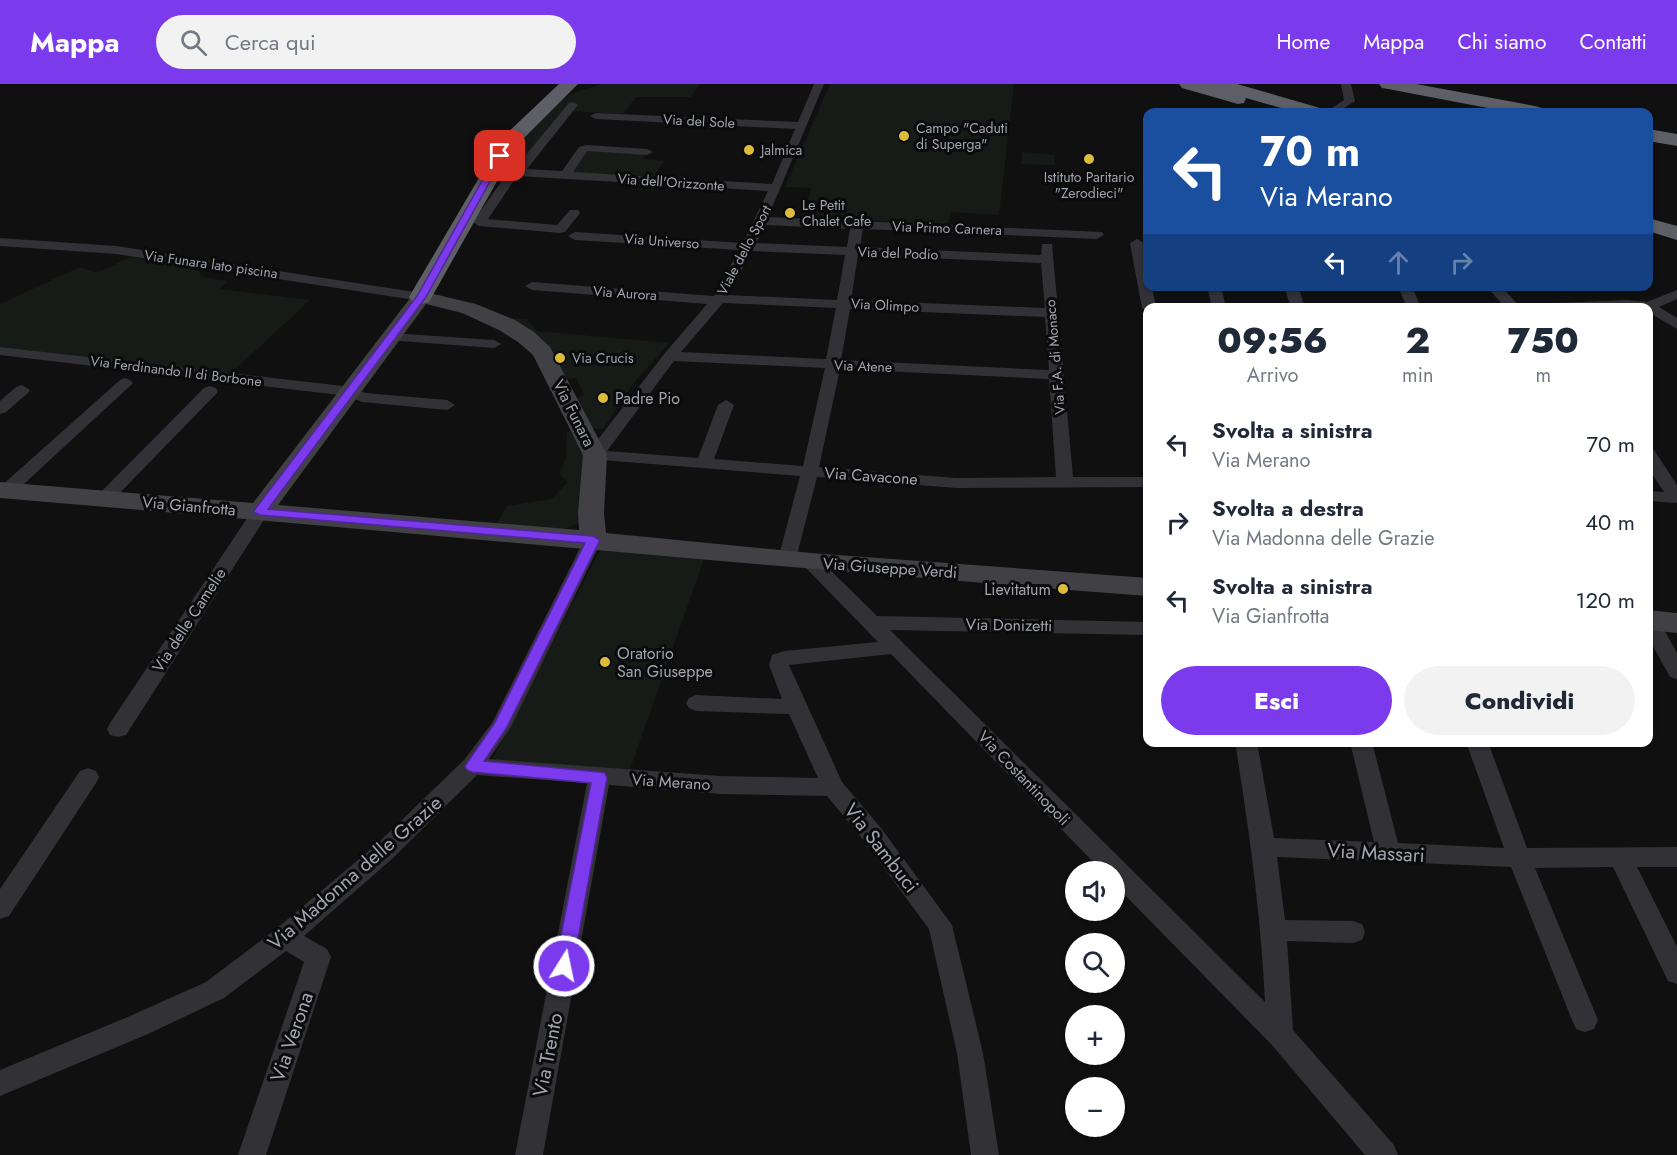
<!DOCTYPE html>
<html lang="it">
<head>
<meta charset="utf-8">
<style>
  body { margin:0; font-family:Jost,sans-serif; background:#f2f2f3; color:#1f2937; height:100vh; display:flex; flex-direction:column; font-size:22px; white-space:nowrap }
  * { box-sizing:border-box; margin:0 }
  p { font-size:20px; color:#747a83 }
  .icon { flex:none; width:33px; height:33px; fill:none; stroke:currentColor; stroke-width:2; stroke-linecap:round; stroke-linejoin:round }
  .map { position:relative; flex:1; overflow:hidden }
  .sheet { position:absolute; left:1143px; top:219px; width:510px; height:444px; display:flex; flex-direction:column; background:#fff; border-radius:12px; box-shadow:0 2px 4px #0004 }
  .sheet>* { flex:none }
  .hud { position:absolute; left:1143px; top:24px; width:510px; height:183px; border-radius:12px; box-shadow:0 2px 4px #0004; background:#1a4fa0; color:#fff; overflow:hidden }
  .buttons { position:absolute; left:1065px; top:777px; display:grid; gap:12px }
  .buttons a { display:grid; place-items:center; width:60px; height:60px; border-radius:50%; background:#fff; box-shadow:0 2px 4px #0004; font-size:30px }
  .pin { position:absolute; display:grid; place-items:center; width:51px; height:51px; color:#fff; margin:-26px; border-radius:12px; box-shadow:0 3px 9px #0006 }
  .me { position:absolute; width:66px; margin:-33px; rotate:10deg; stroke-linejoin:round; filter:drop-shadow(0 0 4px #0008) }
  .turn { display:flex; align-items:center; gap:21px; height:126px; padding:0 18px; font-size:27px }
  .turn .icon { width:78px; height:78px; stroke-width:2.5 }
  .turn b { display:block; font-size:42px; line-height:51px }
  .lanes { display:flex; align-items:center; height:57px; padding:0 18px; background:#0003; justify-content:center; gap:30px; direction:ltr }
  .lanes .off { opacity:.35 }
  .eta { display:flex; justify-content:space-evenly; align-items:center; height:102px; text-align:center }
  .eta b { font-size:36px; font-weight:800; line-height:42px }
  .cta { display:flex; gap:12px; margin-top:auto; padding:12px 18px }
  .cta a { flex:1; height:69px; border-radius:36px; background:#7c3aed; color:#fff; font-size:24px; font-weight:800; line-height:69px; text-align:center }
  .cta a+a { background:#f2f2f3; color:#1f2937 }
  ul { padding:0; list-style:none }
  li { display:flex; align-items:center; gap:18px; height:78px; padding:0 18px }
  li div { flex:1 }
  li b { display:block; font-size:22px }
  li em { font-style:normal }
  header { display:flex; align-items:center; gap:36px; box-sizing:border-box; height:84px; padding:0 30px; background:#7c3aed; color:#fff }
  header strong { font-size:28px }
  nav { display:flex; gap:33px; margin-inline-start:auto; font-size:21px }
  .search { width:420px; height:54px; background:#f2f2f3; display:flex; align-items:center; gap:15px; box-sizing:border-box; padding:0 21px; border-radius:33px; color:#747a83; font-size:22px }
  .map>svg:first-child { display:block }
  .green { fill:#171b18 }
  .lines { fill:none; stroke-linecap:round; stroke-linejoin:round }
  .street { fill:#313136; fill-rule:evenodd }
  .secondary { fill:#404045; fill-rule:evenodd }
  .highway { fill:#5e5f66; fill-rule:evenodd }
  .route { fill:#7c3aed; stroke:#51269a; stroke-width:1.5 }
  .poi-dot { fill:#debc3b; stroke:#0b0b0c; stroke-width:2 }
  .labels { text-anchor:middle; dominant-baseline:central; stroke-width:6; stroke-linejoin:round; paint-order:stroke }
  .far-street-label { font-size:14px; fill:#a2a5b0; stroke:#0b0b0c }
  .far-poi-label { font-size:14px; fill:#a2a5b0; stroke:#0b0b0c; text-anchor:start }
  .poi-label { font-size:16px; fill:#a2a5b0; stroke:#0b0b0c; text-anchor:start }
  .street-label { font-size:16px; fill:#a2a5b0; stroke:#0b0b0c }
  .near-street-label { font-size:20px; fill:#a2a5b0; stroke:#0b0b0c }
</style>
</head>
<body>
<header>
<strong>Mappa</strong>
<div class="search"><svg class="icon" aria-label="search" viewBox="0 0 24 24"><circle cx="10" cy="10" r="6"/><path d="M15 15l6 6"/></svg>Cerca qui</div>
<nav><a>Home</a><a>Mappa</a><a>Chi siamo</a><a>Contatti</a></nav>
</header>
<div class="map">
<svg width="1677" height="1071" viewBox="0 0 1677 1071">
  <rect width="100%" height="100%" fill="#101011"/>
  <g class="green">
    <path d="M 603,0 L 700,0 L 691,13 L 636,13 L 623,30 L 573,27 L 525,85 L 506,84 C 517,58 545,23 571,10 C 581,6 593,3 603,0 Z"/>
    <path d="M 830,0 L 1014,0 L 999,131 L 951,128 L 948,140 L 801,134 L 812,104 L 785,103 Z"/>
    <path d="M 583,65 L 647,68 L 643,75 L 664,77 L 652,96 L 565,91 Z"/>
    <path d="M 1022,68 L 1055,71 L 1055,81 L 1021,80 Z"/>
    <path d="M 131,173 L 198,182 L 201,193 L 228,197 L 219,205 L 310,216 L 230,290 L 0,263 L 0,220 L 80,183 L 96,189 Z"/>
    <path d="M 507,234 L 527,235 L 537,247 L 669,259 L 633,300 L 603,345 L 592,345 L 577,315 L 584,310 L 576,294 L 567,294 L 555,274 Z"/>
    <path d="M 567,348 L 576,349 L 585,368 L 582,436 C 561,454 522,443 496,441 L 507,422 L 552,415 L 568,398 L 559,390 L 566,374 Z"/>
    <path d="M 605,465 L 705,472 L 628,691 L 492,676 L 599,468 Z"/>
  </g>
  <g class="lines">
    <g class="street">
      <path d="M 814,0 L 824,0 L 768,133 L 1102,148 L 1104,151 L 1097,155 L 863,145 L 860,163 L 1041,171 L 1042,160 L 1052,160 L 1073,393 L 1148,393 L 1148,403 L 956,404 L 817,393 L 796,475 L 794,479 L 780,479 L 778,475 L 800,392 L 589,375 L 587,371 L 589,367 L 665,269 L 707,220 L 532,206 L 525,202 L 532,198 L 714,212 L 739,166 L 575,156 L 568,152 L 575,148 L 743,159 L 768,107 L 517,92 L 488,135 L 557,141 L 570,126 L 578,126 L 580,129 L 565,148 L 560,149 L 479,142 L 473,138 L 510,85 L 515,84 L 569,19 L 573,18 L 578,21 L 527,85 L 562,87 L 579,63 L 587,61 L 647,65 L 653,68 L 647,71 L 587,67 L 573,88 L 772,100 L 795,45 L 596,35 L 590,32 L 596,29 L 798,38 ZM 765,141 L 850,145 L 847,163 L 756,159 ZM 752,167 L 845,171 L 837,216 L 728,211 ZM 858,171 L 1041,179 L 1045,224 L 851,216 ZM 723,219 L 836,224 L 826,275 L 681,268 ZM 850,225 L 1045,233 L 1049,286 L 841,276 ZM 674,277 L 825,284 L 803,382 L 714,375 L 734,321 L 726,316 L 718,321 L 698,374 L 607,367 ZM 840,285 L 1049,295 L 1056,393 L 956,394 L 819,383 Z"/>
      <path d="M 1341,0 L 1351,0 L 1355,17 L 1338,28 L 1326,28 L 1344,16 Z"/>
      <path d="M 0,154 L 116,162 L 421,209 L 428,213 L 421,217 L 116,170 L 0,162 Z"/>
      <path d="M 1137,155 L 1144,159 L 1148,179 L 1148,202 L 1152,202 L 1156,224 L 1148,224 L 1148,228 L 1142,224 L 1130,159 Z"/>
      <path d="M 1207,202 L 1221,202 L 1226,224 L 1212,224 Z"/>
      <path d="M 1284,202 L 1298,202 L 1305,224 L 1291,224 Z"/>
      <path d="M 1398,202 L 1412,202 L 1421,224 L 1407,224 Z"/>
      <path d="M 1486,202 L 1501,202 L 1521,224 L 1506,224 Z"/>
      <path d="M 1677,206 L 1677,215 L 1659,223 L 1677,234 L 1677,245 L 1648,228 L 1648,224 L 1525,224 L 1532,220 L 1628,216 L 1647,218 Z"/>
      <path d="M 392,249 L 494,256 L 501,260 L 494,264 L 387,256 L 385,253 L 387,250 Z"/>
      <path d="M 0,263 L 352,303 L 365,309 L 447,316 L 455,321 L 447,326 L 362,318 L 348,312 L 0,271 Z"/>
      <path d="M 125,294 L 130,296 L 133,299 L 130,302 L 12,411 L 0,411 L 0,403 L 120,296 Z"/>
      <path d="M 22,301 L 30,306 L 28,309 L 6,328 L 0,330 L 0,317 L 16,303 Z"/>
      <path d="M 210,302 L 216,304 L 218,307 L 216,310 L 110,419 L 98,419 L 95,415 L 98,411 L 204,304 Z"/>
      <path d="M 1648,365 L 1654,366 L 1677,401 L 1677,419 L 1648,417 L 1648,407 L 1664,408 L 1648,384 Z"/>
      <path d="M 260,423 L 266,424 L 269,428 L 126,651 L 118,653 L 110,651 L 107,645 L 110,639 L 254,424 Z"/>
      <path d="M 593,450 L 599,452 L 602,456 L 511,643 L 489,675 L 720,692 L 818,694 L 789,630 L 696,627 L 689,624 L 686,619 L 689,614 L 696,611 L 782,615 L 769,581 L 772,571 L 784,567 L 878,558 L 804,482 L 802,478 L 804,474 L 818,474 L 877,532 L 1148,538 L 1148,550 L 1145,551 L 890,546 L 1265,918 C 1261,831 1249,745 1235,658 L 1257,658 L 1274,754 L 1374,758 L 1350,658 L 1372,658 L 1398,759 L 1504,764 L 1466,658 L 1488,658 L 1527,764 L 1677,763 L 1677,783 L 1637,783 L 1677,863 L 1677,900 L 1668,897 L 1613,783 L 1535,784 L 1598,936 L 1594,945 L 1585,948 L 1576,945 L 1572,936 L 1511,783 L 1277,773 L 1285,836 L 1353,837 L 1362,840 L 1365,848 L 1362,856 L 1353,859 L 1287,857 L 1293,946 L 1394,1061 L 1398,1071 L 1365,1071 L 1271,960 L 1114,800 L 1114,788 L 1103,788 L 891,570 L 789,581 L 842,698 L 881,744 L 952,841 L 983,969 L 999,1071 L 971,1071 L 957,969 L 929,845 L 865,758 L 827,712 L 720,710 L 609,701 L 543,1071 L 515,1071 L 587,699 L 477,691 L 393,774 L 304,852 L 327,865 L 331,873 L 266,1071 L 238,1071 L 304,878 L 286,867 L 224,914 L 148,950 L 0,1012 L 0,986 L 130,932 L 206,898 L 276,845 L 377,760 L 464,676 L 492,639 L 584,456 L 587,452 Z"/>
      <path d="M 1648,529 L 1656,531 L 1677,569 L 1677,595 L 1670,593 L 1648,553 Z"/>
      <path d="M 88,684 L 96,687 L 99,693 L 96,699 L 9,832 L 0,835 L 0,805 L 80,687 Z"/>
    </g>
    <g class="secondary">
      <path d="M 421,207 L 476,220 L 515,236 L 534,248 L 550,263 L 607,371 L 604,429 L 606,449 L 811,469 L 1148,494 L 1148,512 C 765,483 383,446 0,414 L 0,398 L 253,419 L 414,209 ZM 426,220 L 462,229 L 499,246 L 518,258 L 533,271 L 583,371 L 578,429 L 579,446 L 278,421 Z"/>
      <path d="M 1648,526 L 1677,529 L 1677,549 L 1648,546 Z"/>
    </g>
    <g class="highway">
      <path d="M 559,0 L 578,0 L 518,60 L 429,218 L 421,220 L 413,218 L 409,213 L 503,53 Z"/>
      <path d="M 1179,0 L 1237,0 L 1320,24 L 1322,28 L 1295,28 L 1246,14 L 1244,19 L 1238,20 L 1182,4 Z"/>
      <path d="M 1379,0 L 1416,0 L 1535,22 L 1542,24 L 1544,28 L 1509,28 L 1388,5 L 1382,4 Z"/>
      <path d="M 1648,45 L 1677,50 L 1677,62 L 1648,57 Z"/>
      <path d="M 1648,134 L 1677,142 L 1677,156 L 1648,147 Z"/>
    </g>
  </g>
  <path class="route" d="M 500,70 L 504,72 L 426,213 L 268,425 L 593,452 L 600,456 L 507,643 L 484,677 L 599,688 L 605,689 L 607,694 L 573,882 L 571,888 L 564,890 L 558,888 L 555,882 L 591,699 L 472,688 L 467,686 L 465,682 L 494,640 L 585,459 L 260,431 L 253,428 L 417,212 L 496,72 Z"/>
  <g class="poi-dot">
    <circle cx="904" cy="52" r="6"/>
    <circle cx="749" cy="66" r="6"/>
    <circle cx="1089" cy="75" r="6"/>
    <circle cx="790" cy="129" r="6"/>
    <circle cx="560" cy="274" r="6"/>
    <circle cx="603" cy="314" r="6"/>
    <circle cx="1063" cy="505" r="6"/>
    <circle cx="605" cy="578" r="6"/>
  </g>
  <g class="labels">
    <g class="far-street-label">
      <text transform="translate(699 37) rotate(3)">Via del Sole</text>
      <text transform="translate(671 98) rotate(4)">Via dell'Orizzonte</text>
      <text transform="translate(947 144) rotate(2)">Via Primo Carnera</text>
      <text transform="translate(662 157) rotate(4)">Via Universo</text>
      <text transform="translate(744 166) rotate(-62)">Viale dello Sport</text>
      <text transform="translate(898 169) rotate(2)">Via del Podio</text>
      <text transform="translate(211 180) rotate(8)">Via Funara lato piscina</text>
      <text transform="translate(625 209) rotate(4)">Via Aurora</text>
      <text transform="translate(885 221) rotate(3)">Via Olimpo</text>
      <text transform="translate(1055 273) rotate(-95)">Via F.A. di Monaco</text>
      <text transform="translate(863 282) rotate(2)">Via Atene</text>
      <text transform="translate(176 287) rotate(7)">Via Ferdinando II di Borbone</text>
    </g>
    <g class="far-poi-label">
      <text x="916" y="44">Campo "Caduti<tspan x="916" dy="16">di Superga"</tspan></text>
      <text x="761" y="66">Jalmica</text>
      <text x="1089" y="93" text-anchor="middle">Istituto Paritario<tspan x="1089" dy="16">"Zerodieci"</tspan></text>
      <text x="802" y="121">Le Petit<tspan x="802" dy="16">Chalet Cafe</tspan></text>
      <text x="572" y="274">Via Crucis</text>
    </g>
    <g class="poi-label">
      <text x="615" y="314">Padre Pio</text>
      <text x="1051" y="505" text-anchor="end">Lievitatum</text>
      <text x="617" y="569">Oratorio<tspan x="617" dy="18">San Giuseppe</tspan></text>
    </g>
    <g class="street-label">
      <text transform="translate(574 329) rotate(63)">Via Funara</text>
      <text transform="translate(871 392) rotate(4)">Via Cavacone</text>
      <text transform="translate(189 422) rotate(5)">Via Gianfrotta</text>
      <text transform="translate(890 484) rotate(4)">Via Giuseppe Verdi</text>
      <text transform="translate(189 536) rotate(-57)">Via delle Camelie</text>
      <text transform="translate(1009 541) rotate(1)">Via Donizetti</text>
      <text transform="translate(1024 694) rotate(46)">Via Costantinopoli</text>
      <text transform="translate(671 698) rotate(4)">Via Merano</text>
    </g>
    <g class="near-street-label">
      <text transform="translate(881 764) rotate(52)">Via Sambuci</text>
      <text transform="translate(1376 769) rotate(3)">Via Massari</text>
      <text transform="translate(355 789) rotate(-41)">Via Madonna delle Grazie</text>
      <text transform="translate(292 953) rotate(-71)">Via Verona</text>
      <text transform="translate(548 971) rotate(-79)">Via Trento</text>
    </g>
  </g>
</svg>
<div class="buttons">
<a><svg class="icon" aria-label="sound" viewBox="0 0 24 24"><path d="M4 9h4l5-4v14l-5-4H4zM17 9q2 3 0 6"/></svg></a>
<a><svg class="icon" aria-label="search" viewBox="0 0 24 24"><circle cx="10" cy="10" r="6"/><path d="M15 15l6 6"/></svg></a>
<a>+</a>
<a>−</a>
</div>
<div class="pin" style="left:500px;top:72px;background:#d93025"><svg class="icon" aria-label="arrive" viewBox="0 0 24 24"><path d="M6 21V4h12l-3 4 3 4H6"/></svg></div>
<svg class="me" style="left:564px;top:882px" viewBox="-20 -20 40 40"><circle r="17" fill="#7c3aed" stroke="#fff" stroke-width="3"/><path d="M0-11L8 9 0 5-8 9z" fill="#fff"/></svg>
<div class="hud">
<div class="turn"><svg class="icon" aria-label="left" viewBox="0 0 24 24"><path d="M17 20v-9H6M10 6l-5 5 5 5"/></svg><div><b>70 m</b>Via Merano</div></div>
<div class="lanes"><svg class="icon" aria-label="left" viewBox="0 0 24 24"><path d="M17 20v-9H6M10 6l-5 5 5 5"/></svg><svg class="icon off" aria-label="ahead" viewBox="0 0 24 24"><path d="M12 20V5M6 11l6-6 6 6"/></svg><svg class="icon off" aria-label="right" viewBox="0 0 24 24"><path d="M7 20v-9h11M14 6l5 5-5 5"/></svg></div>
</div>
<section class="sheet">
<div class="eta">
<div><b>09:56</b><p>Arrivo</p></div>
<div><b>2</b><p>min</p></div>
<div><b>750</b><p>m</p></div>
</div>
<ul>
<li><svg class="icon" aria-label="left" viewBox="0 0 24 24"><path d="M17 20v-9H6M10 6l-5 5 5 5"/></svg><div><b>Svolta a sinistra</b><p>Via Merano</p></div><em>70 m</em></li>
<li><svg class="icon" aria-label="right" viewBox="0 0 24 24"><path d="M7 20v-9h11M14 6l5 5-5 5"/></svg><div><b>Svolta a destra</b><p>Via Madonna delle Grazie</p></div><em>40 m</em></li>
<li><svg class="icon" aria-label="left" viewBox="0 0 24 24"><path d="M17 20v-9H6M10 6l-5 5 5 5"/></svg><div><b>Svolta a sinistra</b><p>Via Gianfrotta</p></div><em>120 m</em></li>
</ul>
<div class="cta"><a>Esci</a><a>Condividi</a></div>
</section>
</div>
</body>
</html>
